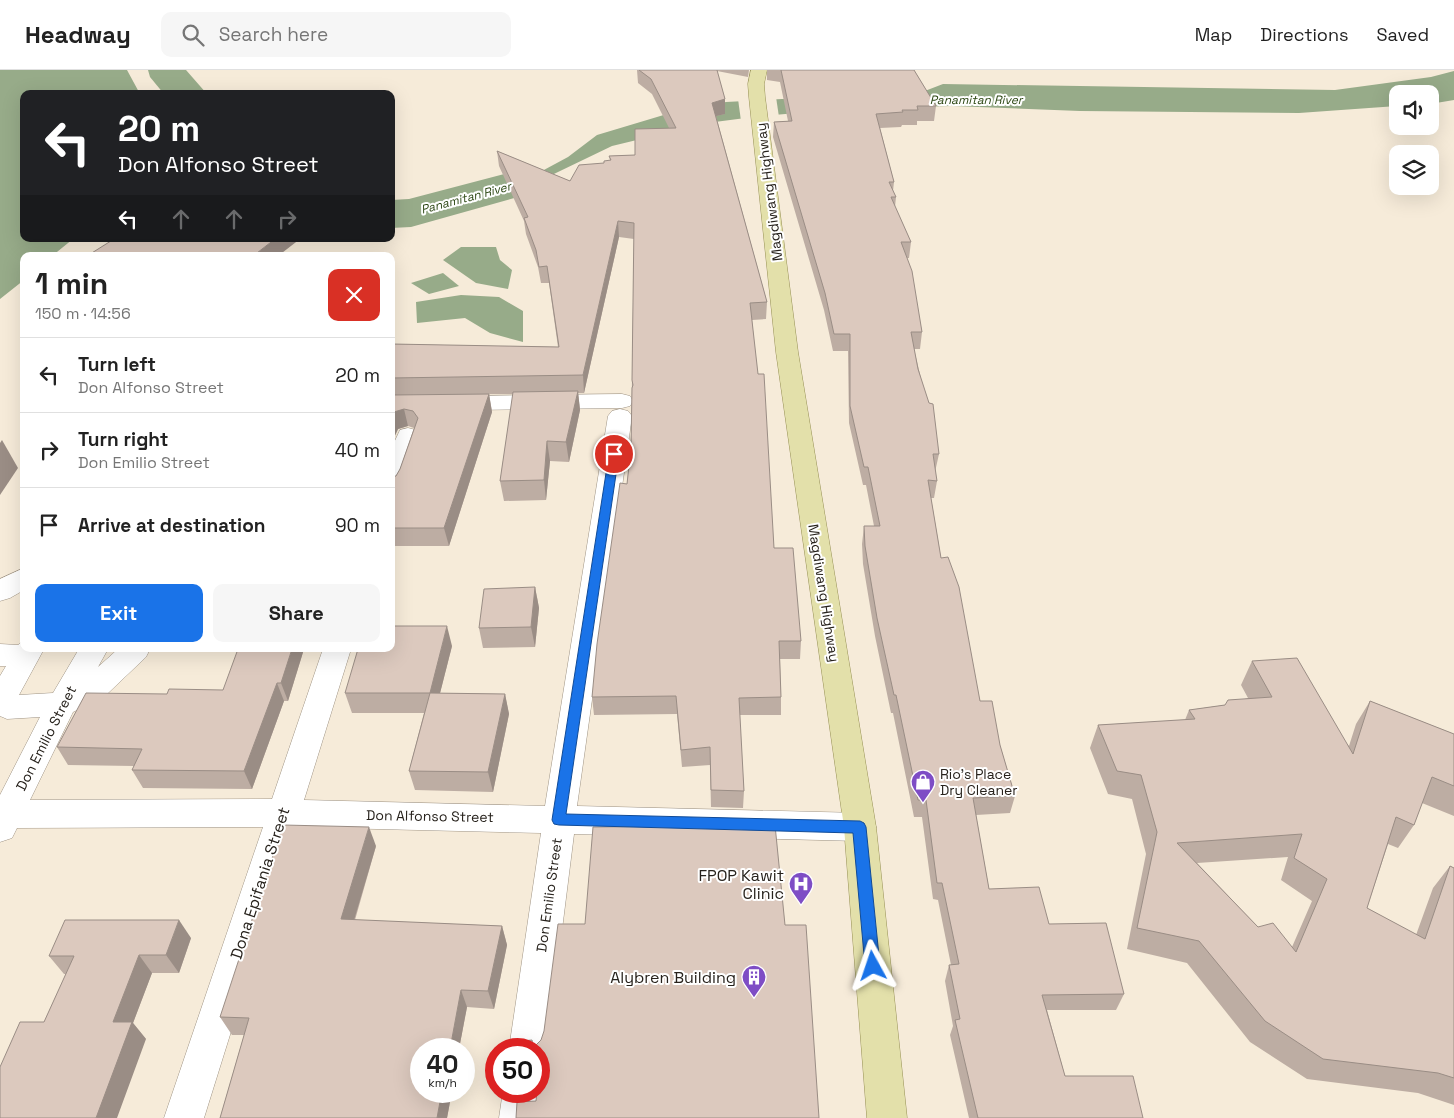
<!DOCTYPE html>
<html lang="en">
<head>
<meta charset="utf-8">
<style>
  body { margin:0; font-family:"Space Grotesk",sans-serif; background:#f6f6f6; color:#222; height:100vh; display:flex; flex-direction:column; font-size:19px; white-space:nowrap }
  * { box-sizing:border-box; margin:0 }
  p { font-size:16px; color:#767676 }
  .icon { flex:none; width:28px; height:28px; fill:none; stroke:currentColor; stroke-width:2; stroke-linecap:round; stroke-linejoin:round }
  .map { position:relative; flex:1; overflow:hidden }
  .drawer { position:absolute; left:20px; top:182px; width:375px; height:400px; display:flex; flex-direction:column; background:#fff; border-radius:10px; box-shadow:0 5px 20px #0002 }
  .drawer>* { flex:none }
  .guide { position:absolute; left:20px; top:20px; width:375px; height:152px; border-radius:10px; box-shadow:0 5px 20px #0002; background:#202124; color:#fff; overflow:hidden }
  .fabs { position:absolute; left:1389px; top:15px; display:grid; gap:10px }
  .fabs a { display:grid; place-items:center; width:50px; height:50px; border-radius:10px; background:#fff; box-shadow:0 5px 20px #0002; font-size:25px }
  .speed { position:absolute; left:410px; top:968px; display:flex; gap:10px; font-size:25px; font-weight:700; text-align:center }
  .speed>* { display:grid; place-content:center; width:65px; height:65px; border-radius:50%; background:#fff; box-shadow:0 5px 20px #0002; line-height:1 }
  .speed small { font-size:12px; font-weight:400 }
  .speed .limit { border:8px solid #d22; background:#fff; color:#111 }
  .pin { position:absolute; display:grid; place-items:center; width:42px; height:42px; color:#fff; margin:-21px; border:2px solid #fff; border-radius:50%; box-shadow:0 1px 5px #0007 }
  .me { position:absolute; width:55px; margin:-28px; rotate:355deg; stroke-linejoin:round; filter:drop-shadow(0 0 4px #0008) }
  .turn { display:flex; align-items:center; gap:18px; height:105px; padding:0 15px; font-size:22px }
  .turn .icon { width:65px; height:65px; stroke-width:2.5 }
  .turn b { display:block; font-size:35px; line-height:42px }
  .lanes { display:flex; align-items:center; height:48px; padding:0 15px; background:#0003; justify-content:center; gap:25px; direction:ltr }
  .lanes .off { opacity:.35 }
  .round { display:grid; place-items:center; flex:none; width:52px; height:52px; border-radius:10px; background:#f6f6f6 }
  .headline { display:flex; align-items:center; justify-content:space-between; height:85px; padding:0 15px }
  h1 { font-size:30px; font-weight:700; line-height:38px }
  .button { display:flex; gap:10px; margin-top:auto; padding:10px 15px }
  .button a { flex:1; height:58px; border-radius:10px; background:#1a73e8; color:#fff; font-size:20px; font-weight:700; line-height:58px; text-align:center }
  .button a+a { background:#f6f6f6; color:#222 }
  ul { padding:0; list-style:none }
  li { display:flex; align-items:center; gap:15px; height:75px; padding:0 15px; border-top:1px solid #e0e0e0 }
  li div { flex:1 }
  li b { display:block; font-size:19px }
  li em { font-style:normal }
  header { display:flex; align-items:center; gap:30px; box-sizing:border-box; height:70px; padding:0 25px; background:#fff; border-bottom:1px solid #e0e0e0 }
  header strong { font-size:24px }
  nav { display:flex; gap:28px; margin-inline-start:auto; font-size:18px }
  .search { width:350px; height:45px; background:#f6f6f6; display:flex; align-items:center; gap:12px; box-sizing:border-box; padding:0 18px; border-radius:10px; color:#767676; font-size:19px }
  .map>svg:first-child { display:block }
  .water { fill:#97ab89 }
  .pier { fill:#f6ebd9 }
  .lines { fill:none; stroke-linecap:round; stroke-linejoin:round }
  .river { fill:#97ab89; fill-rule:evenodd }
  .minor-casing { stroke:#9f9485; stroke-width:1 }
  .major-casing { stroke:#969054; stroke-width:1 }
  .minor { fill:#fff; fill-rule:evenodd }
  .major { fill:#e3e0aa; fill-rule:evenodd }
  .wall { fill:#bdada3; fill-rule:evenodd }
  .shaded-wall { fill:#9a8d85 }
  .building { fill:#dcc9be; stroke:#9a8d85; fill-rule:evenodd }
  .route { fill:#1a73e8; stroke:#114b97 }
  .labels { text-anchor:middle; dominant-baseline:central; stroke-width:4; stroke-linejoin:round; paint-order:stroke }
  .far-water-label { font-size:12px; font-style:italic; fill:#2b4612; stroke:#fff }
  .street-label { font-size:14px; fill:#27221c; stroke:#fff }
  .poi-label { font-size:14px; fill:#27221c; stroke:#fff; text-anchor:start }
  .near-poi-label { font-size:16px; fill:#27221c; stroke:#fff; text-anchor:end }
  .near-street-label { font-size:16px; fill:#27221c; stroke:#fff }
</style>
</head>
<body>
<header>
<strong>Headway</strong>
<div class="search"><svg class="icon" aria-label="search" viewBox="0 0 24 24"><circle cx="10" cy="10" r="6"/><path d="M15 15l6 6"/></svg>Search here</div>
<nav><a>Map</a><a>Directions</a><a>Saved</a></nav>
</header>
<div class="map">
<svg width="1454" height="1048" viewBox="0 0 1454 1048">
  <rect width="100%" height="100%" fill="#f6ebd9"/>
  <g class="water">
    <path d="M 0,0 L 127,0 L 140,24 L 24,24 L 24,169 L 73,169 L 52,186 L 24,186 L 24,210 L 0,229 Z"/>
    <path d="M 1454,1 L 1454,30 L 1430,34 L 1430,24 L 1398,24 L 1397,36 L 1299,43 L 1080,41 L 952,36 L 844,39 L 761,46 L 707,53 L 612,76 L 531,115 L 432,137 L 529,108 L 568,87 L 597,65 L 667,44 L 726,32 L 782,29 L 843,29 L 917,24 L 943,14 L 1335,20 L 1431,7 Z"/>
    <path d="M 461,177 L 496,177 L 500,190 L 512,200 L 508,219 L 476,213 L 443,190 Z"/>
    <path d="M 443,203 L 459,216 L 429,224 L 411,213 Z"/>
    <path d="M 461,225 L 499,227 L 523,241 L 523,272 L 490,263 L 465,248 L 417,253 L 416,232 Z"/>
  </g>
  <path class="pier" d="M 776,27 L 779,47 L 741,51 L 738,29 Z"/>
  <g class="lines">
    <g class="river">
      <path d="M 148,0 L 186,0 L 207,24 L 164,24 L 150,7 Z"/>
      <path d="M 523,99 L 539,103 L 545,112 L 539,121 L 411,157 L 391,158 L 391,130 L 409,129 Z"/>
    </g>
    <defs>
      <g id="minor">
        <path d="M 622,324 L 630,326 L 633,331 L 630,336 L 622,338 L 391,341 L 391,327 Z"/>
        <path d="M 620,339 L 628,341 L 632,346 L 577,736 L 860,743 L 872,747 L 876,757 L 872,767 L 860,771 L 574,764 L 547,979 L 541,992 L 539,993 L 539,979 L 509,979 L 541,763 L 295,757 L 204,1048 L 164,1048 L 263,757 L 17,758 L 12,768 L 0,772 L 0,725 L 40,647 L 7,649 L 0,646 L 0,606 L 6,596 L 0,596 L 0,574 L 18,575 L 24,570 L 24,579 L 44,579 L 19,625 L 53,623 L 79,579 L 108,579 L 98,597 L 118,579 L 150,579 L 146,587 L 105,626 L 73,642 L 30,730 L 272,729 L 323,579 L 351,579 L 304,730 L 545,736 L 608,346 L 612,341 Z"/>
        <path d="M 408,358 L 416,360 L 420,365 L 403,416 L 400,422 L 391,424 L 391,379 L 400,360 Z"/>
        <path d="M 24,498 L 24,520 L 10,528 L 0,531 L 0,509 Z"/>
        <path d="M 539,1012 L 543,1021 L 539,1048 L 499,1048 L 503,1021 L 539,1021 Z"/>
      </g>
      <path id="major" d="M 751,0 L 767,0 L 764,14 L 765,27 L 798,282 L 876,757 L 907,1048 L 867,1048 L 844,757 L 776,282 L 749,27 L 748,14 Z"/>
    </defs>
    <use href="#minor" class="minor-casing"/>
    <use href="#major" class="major-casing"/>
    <use href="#minor" class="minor"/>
    <use href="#major" class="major"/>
  </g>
  <g class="wall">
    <path d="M 637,0 L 749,0 L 748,7 L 717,1 L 725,29 L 725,44 L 716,46 L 767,232 L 766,249 L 752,250 L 774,478 L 801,571 L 800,589 L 780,589 L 781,627 L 781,645 L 739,645 L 744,721 L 743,738 L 711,737 L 710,695 L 682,697 L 677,644 L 594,645 L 592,627 L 627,414 L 631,377 L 634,169 L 619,167 L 584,323 L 578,323 L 580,340 L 569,392 L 550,391 L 546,430 L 504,431 L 500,411 L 513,324 L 477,324 L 489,324 L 492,342 L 449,476 L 391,476 L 391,407 L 396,406 L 400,399 L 414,358 L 408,356 L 398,359 L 391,374 L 391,274 L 558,277 L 549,213 L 541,213 L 538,197 L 526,164 L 524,151 L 499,96 L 497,81 L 570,111 L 610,90 L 609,86 L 635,85 L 669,58 L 652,24 L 638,13 Z"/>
    <path d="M 767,0 L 914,0 L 936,36 L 934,51 L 917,51 L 917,55 L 902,55 L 901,57 L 880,58 L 894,112 L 893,121 L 896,127 L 895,137 L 911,172 L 909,188 L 907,188 L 922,262 L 920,279 L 914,279 L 939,384 L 935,402 L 937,411 L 934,428 L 931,428 L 941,488 L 980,631 L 1000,675 L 1015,726 L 1010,743 L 976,745 L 989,819 L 1049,854 L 1124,924 L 1116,940 L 1047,940 L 1065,1006 L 1143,1048 L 969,1048 L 950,965 L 953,956 L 945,911 L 949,895 L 951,895 L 938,830 L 933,829 L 922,747 L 914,747 L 893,643 L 891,643 L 875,566 L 863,494 L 862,474 L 864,456 L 874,456 L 866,415 L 863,415 L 849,353 L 848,281 L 833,281 L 824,240 L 773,67 L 774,52 L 788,51 L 780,12 L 767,10 Z"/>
    <path d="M 535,517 L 539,538 L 535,577 L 483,578 L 479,558 Z"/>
    <path d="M 452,576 L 440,623 L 505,624 L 509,644 L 493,722 L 415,720 L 409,701 L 424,643 L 352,643 L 345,623 Z"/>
    <path d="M 304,579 L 288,631 L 284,631 L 252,719 L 143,718 L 132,700 L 134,696 L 68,695 L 57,677 L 167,624 L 223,620 Z"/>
    <path d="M 1252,591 L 1349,676 L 1356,654 L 1370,631 L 1454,664 L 1454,746 L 1422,733 L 1414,755 L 1398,778 L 1388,774 L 1367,838 L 1416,865 L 1433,818 L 1450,796 L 1454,798 L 1454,1035 L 1418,1023 L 1307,1009 L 1250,972 L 1187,893 L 1127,879 L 1146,784 L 1132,729 L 1108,724 L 1090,678 L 1098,655 L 1185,650 L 1189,640 L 1225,635 L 1248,628 L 1241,615 ZM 1288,787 L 1281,810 L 1312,831 L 1292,877 L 1258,857 L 1197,793 Z"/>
    <path d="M 376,776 L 355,850 L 502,856 L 507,875 L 494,939 L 467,937 L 459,979 L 421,979 L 452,1021 L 447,1048 L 220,1048 L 244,965 L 232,965 L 220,947 Z"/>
    <path d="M 191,868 L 179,903 L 152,903 L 133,953 L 146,969 L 44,952 L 66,904 L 64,904 L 49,886 Z"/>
  </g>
  <g class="shaded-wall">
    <path d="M 725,29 L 725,44 L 712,47 L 712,33 Z"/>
    <path d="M 618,151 L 619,167 L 584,323 L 583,305 Z"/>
    <path d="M 275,169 L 300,169 L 278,186 L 253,186 Z"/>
    <path d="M 578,321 L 580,340 L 569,392 L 566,372 Z"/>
    <path d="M 489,324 L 492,342 L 449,476 L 444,458 Z"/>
    <path d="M 404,339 L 408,356 L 398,359 L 391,374 L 391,348 L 394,342 Z"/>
    <path d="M 2,370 L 18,398 L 0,425 L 0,373 Z"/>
    <path d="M 547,371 L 550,391 L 546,430 L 544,410 Z"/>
    <path d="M 535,517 L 539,538 L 535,577 L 531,557 Z"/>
    <path d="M 447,556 L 452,576 L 435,643 L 430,623 Z"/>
    <path d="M 292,579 L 304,579 L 288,631 L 281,613 Z"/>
    <path d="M 277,613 L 284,631 L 252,719 L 244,701 Z"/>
    <path d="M 505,624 L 509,644 L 493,722 L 488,702 Z"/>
    <path d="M 369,757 L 376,776 L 349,867 L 341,849 Z"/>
    <path d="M 179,850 L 191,868 L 179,903 L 166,885 Z"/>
    <path d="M 502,856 L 507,875 L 494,939 L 488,921 Z"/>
    <path d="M 139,885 L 152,903 L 133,953 L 146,969 L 117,1048 L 96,1048 L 113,952 Z"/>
    <path d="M 461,920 L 467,937 L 459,979 L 450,979 Z"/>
    <path d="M 442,1021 L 452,1021 L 447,1048 L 437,1048 Z"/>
  </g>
  <g class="building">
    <path d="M 639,0 L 717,0 L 725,29 L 712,33 L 767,232 L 750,233 L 758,304 L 764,304 L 774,478 L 793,478 L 801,571 L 779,571 L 781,627 L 739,628 L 744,721 L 711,720 L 710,677 L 681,680 L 676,626 L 592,627 L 597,574 L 620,413 L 627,414 L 631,377 L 632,318 L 633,315 L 632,310 L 634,153 L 618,151 L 583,305 L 391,308 L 391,274 L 559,277 L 547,196 L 539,197 L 536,180 L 524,148 L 528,147 L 497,81 L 570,111 L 579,95 L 604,93 L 604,91 L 611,90 L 609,86 L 635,85 L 635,59 L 676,58 L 651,9 Z"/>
    <path d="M 781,0 L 914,0 L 936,36 L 917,36 L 918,40 L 902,40 L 903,42 L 876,44 L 894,112 L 889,112 L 896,127 L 891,127 L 911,172 L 901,172 L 912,201 L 922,262 L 911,262 L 918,299 L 929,333 L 933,334 L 939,384 L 933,384 L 937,411 L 928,410 L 941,488 L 948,487 L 959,517 L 980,631 L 992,631 L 1000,675 L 1015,726 L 973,728 L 989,819 L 1039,817 L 1049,854 L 1106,853 L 1124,924 L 1042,925 L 1065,1006 L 1133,1006 L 1143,1048 L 978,1048 L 955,950 L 960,949 L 949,895 L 959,894 L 942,813 L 937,813 L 926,730 L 918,730 L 896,625 L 894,625 L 877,548 L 865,476 L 864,456 L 880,456 L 868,397 L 864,397 L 850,336 L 850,264 L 834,264 L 825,223 L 774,52 L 792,51 Z"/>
    <path d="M 114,169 L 275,169 L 253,186 L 87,186 Z"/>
    <path d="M 578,321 L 566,372 L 547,371 L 544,410 L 500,411 L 513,322 Z"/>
    <path d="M 489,324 L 444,458 L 391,458 L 391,407 L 396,406 L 400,399 L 418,348 L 413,341 L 404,339 L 394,342 L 391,348 L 391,325 Z"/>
    <path d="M 535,517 L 531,557 L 479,558 L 484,519 Z"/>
    <path d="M 391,556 L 447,556 L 430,623 L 345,623 L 358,579 L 391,579 Z"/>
    <path d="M 238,579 L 292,579 L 281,613 L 277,613 L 244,701 L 132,700 L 142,679 L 57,677 L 86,623 L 167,624 L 169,619 L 223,620 Z"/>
    <path d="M 1297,588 L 1353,684 L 1370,631 L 1454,664 L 1454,716 L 1432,707 L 1414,755 L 1396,747 L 1367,838 L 1425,869 L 1450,796 L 1454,798 L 1454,1008 L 1438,1003 L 1323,989 L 1265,951 L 1199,871 L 1137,858 L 1157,762 L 1141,705 L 1117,701 L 1098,655 L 1195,649 L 1189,640 L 1225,635 L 1228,630 L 1272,627 L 1252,591 ZM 1302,764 L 1294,788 L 1327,809 L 1296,882 L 1273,853 L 1258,857 L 1177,773 Z"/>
    <path d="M 430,623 L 505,624 L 488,702 L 409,701 Z"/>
    <path d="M 712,748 L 746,749 L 746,756 L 775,755 L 785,855 L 806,855 L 819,1048 L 516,1048 L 517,1032 L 536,1031 L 537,1021 L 539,1021 L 539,1011 L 540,1003 L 539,1001 L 539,979 L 522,979 L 522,971 L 532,970 L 533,976 L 535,976 L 541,970 L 544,961 L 558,854 L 585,854 L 593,757 L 713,756 Z"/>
    <path d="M 283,755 L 369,757 L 341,849 L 502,856 L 488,921 L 461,920 L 450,979 L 421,979 L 421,1021 L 442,1021 L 437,1048 L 220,1048 L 249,948 L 220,947 Z"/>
    <path d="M 65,850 L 179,850 L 166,885 L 139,885 L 113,952 L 132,952 L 96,1048 L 0,1048 L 0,997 L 20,952 L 44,952 L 74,886 L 49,886 Z"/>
  </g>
  <path class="route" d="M 614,381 L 619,384 L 566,744 L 860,751 L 864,753 L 866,757 L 880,896 L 878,901 L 873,903 L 867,901 L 865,896 L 853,763 L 559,755 L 554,754 L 552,750 L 609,384 Z"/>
  <defs>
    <symbol id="shop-pin" viewBox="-11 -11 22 30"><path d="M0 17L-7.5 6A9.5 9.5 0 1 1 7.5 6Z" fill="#7e4dc5" stroke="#fff"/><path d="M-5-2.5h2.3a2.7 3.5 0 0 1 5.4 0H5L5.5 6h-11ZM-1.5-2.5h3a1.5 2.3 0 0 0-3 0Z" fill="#fff"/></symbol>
    <symbol id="hospital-pin" viewBox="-11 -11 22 30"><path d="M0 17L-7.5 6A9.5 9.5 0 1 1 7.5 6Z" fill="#7e4dc5" stroke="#fff"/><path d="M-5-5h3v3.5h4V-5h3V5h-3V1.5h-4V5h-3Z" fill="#fff"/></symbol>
    <symbol id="building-pin" viewBox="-11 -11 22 30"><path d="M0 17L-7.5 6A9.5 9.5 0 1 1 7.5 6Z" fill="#7e4dc5" stroke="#fff"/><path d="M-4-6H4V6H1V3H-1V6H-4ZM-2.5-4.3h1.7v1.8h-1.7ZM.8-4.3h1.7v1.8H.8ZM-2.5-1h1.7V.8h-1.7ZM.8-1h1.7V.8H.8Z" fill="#fff"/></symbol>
  </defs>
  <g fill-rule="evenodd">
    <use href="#shop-pin" x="909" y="698" width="28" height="38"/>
    <use href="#hospital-pin" x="787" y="800" width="28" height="38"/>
    <use href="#building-pin" x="740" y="893" width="28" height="38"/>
  </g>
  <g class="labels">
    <g class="far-water-label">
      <text x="976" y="30">Panamitan River</text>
      <text transform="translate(466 128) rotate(-15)">Panamitan River</text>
    </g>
    <g class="street-label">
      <text transform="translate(769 122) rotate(-97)">Magdiwang Highway</text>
      <text transform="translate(824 523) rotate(81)">Magdiwang Highway</text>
      <text transform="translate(46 668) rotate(-63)">Don Emilio Street</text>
      <text transform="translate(430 746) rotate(1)">Don Alfonso Street</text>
      <text transform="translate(549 825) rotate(-82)">Don Emilio Street</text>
    </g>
    <g class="poi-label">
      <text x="940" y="704">Rio’s Place<tspan x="940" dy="16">Dry Cleaner</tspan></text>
    </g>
    <g class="near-poi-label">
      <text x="784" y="805">FPOP Kawit<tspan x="784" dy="18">Clinic</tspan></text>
      <text x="736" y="907">Alybren Building</text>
    </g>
    <g class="near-street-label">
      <text transform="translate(260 813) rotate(-72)">Dona Epifania Street</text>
    </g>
  </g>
</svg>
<div class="fabs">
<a><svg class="icon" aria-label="sound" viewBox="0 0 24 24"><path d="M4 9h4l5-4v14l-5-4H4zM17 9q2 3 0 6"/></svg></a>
<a><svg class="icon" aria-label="layers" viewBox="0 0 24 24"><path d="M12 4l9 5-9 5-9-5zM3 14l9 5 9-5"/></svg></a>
</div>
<div class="speed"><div>40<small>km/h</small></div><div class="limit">50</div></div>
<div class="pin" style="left:614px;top:384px;background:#d93025"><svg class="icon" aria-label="arrive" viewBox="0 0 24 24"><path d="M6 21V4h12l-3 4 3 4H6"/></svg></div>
<svg class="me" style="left:873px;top:896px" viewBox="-20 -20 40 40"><path d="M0-17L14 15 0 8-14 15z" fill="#1a73e8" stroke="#fff" stroke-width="4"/></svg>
<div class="guide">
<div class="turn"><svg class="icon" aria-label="left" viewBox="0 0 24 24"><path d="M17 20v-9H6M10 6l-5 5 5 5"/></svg><div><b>20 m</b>Don Alfonso Street</div></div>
<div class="lanes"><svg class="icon" aria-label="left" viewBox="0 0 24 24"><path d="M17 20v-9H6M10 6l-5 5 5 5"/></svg><svg class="icon off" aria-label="ahead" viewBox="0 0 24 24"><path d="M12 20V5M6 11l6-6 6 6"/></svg><svg class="icon off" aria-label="ahead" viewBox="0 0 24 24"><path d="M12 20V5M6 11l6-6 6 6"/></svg><svg class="icon off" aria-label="right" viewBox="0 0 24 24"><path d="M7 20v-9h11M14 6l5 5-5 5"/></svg></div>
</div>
<section class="drawer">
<div class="headline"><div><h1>1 min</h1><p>150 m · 14:56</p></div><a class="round" style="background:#d93025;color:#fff"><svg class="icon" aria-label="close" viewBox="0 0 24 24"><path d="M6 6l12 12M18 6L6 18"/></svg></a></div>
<ul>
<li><svg class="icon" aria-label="left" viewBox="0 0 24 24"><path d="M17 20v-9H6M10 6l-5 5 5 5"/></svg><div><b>Turn left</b><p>Don Alfonso Street</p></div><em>20 m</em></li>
<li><svg class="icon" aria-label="right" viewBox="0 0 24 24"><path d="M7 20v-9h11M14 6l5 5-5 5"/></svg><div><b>Turn right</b><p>Don Emilio Street</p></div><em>40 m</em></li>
<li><svg class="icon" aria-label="arrive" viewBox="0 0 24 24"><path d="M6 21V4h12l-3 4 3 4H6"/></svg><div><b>Arrive at destination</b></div><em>90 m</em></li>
</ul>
<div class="button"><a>Exit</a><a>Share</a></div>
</section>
</div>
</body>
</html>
